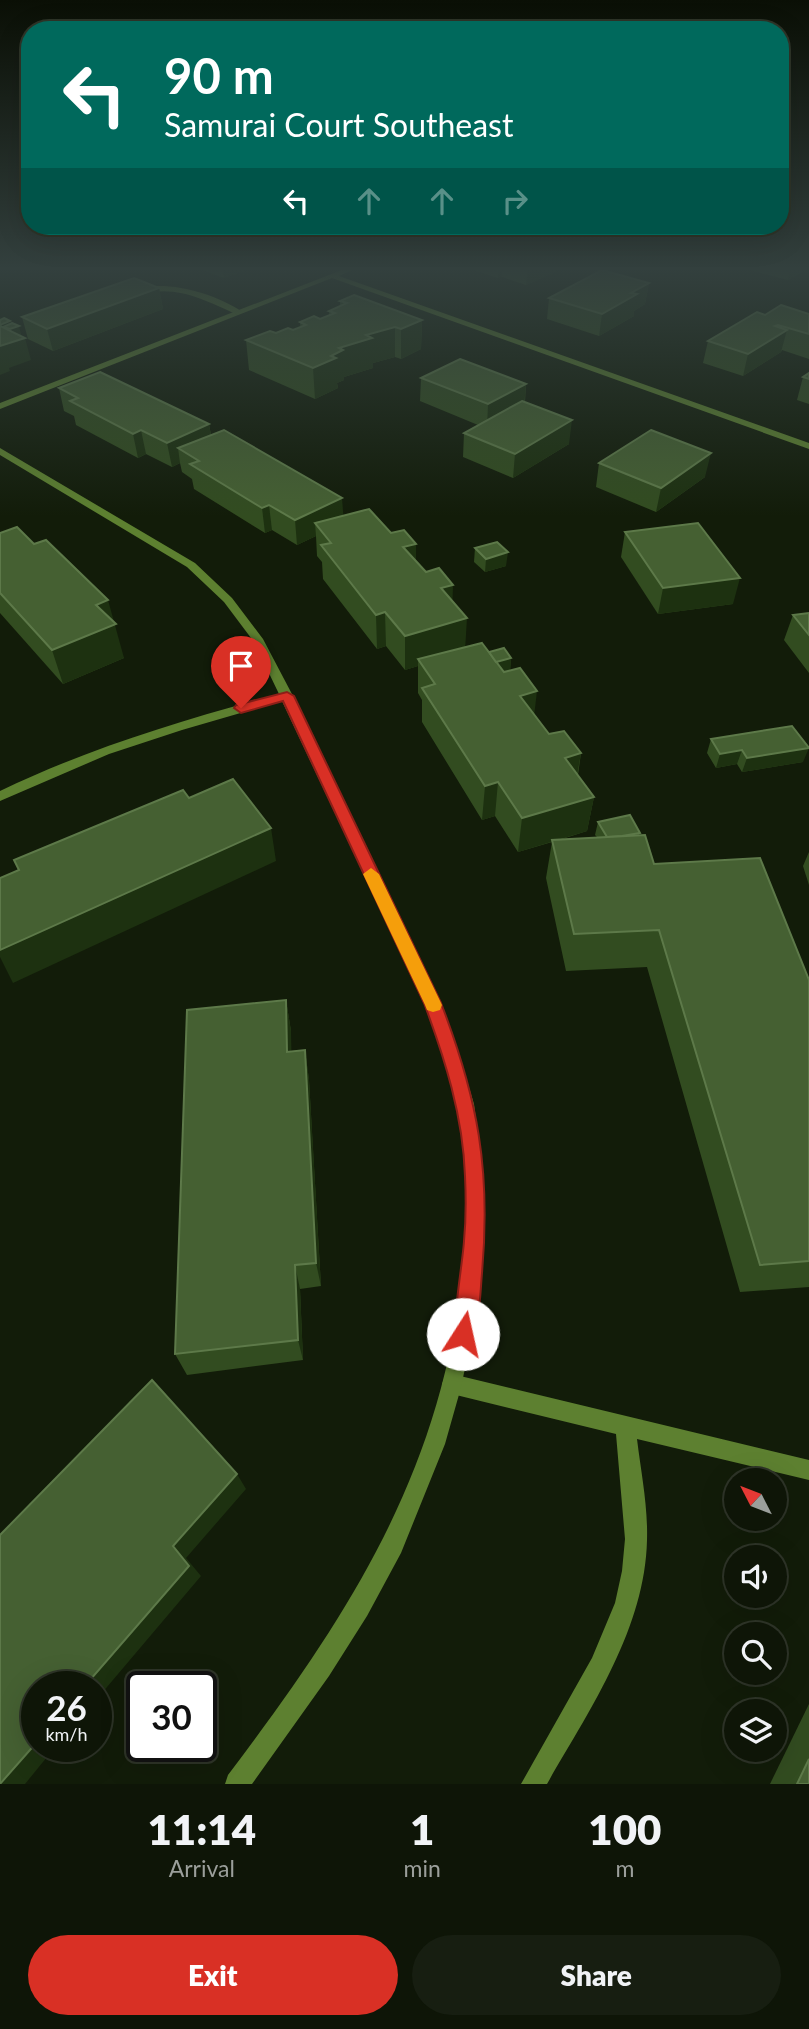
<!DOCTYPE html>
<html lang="en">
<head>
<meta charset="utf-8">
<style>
  body { margin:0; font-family:Lato,sans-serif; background:#171e11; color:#f1f3f6; height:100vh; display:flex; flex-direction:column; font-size:26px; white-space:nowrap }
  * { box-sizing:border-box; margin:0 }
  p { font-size:23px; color:#9b9f9b }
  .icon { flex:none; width:38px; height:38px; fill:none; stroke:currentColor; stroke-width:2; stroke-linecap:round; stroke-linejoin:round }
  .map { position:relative; height:1784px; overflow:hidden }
  .side { display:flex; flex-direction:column; background:#0e1507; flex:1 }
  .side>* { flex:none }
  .top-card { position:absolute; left:21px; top:21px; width:768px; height:214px; border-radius:28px; box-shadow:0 7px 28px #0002,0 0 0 2px #2e3428; background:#00695c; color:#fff; overflow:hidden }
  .needle { width:46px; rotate:312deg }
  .tools { position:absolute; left:724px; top:1468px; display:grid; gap:14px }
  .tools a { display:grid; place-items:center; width:63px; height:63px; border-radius:50%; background:#0e1507; box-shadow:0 7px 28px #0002,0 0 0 2px #2e3428; font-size:35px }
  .speed { position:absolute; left:21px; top:1671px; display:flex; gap:14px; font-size:35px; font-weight:700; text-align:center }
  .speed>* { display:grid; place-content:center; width:91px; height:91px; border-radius:50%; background:#0e1507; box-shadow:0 7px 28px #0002,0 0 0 2px #2e3428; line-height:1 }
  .speed small { font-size:18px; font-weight:400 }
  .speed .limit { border:4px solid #111; border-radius:10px; background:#fff; color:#111 }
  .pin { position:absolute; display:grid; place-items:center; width:60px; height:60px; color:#fff; margin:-72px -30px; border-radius:50% 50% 50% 0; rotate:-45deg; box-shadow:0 0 7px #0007 }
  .pin .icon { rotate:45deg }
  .me { position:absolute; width:77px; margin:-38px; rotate:10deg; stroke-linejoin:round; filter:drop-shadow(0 0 5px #0008) }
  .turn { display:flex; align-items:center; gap:24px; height:147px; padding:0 28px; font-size:32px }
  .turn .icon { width:91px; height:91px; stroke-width:2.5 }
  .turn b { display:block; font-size:49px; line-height:60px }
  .lanes { display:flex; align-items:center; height:66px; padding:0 28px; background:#0003; justify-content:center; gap:35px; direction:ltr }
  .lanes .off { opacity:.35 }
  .eta { display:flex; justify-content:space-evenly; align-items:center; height:119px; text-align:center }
  .eta b { font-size:42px; font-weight:800; line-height:49px }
  .button { display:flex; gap:14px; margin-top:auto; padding:14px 28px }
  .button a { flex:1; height:80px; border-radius:42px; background:#d93025; color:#fff; font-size:28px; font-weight:800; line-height:80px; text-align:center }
  .button a+a { background:#171e11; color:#f1f3f6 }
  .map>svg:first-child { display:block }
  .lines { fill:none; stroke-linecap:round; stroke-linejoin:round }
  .service { fill:#5d8030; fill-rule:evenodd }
  .minor { fill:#5d8030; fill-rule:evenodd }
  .wall { fill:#324c20 }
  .shaded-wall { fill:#1d3110 }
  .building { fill:#456032; stroke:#5d7949; stroke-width:2 }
  .route { fill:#d93025; stroke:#8d1f18; stroke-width:2 }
  .slow { fill:#f59e0b }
</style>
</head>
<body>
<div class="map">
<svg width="809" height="1784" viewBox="0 0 809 1784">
  <rect width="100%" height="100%" fill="#121c09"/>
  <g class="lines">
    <g class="service">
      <path d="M 155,286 C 185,285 218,296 243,312 L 236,314 C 204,300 178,285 142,294 L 138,292 Z"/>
      <path d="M 452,1374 L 809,1460 L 809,1480 L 637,1439 C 641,1472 648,1506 647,1540 C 645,1629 590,1709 547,1784 L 521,1784 L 592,1658 L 615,1603 L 622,1571 L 625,1539 L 616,1434 L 452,1394 L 445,1391 L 442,1384 L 445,1377 Z"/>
    </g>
    <g class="minor">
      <path d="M 352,266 L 361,266 L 339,276 L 809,443 L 809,449 L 332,278 L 0,409 L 0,403 Z"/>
      <path d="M 0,448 L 195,563 L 232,598 L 263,639 L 293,696 L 441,1003 L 461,1061 L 474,1104 L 483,1173 L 484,1228 L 480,1283 L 472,1337 L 460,1391 L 445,1444 L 401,1553 L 367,1616 L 329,1676 L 252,1784 L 225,1784 L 228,1775 C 352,1611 448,1463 464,1252 C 468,1194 466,1133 450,1077 C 433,1016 405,960 378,903 C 346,836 314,769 282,701 L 182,730 L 109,754 L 0,801 L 0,791 C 89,748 183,720 279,694 L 254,642 L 224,602 L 187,567 L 0,455 Z"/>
    </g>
  </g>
  <g class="wall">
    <path d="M 191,266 L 258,266 L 224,278 Z"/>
    <path d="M 461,266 L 558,266 L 557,271 L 526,285 L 502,277 L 498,278 Z"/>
    <path d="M 734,266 L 809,266 L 809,268 L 788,280 Z"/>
    <path d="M 649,283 L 645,304 L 634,311 L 634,316 L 599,336 L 547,319 L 549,298 Z"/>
    <path d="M 159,288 L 163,309 L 53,351 L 28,339 L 22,317 Z"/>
    <path d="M 340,301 L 422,320 L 421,349 L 401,359 L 395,357 L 373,363 L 373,368 L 344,377 L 344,380 L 337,383 L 338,388 L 315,399 L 249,370 L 246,340 L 293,330 L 300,327 L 300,322 L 320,319 L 329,315 L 329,311 L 340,306 Z"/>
    <path d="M 809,314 L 809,359 L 782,350 L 781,352 L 743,376 L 703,363 L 708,341 L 765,315 Z"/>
    <path d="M 809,373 L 809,404 L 797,400 L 803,377 Z"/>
    <path d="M 421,378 L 526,384 L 525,402 L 569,444 L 513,478 L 463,457 L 464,433 L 478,425 L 420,401 Z"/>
    <path d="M 59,388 L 209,424 L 211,435 L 343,516 L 416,544 L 416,562 L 453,602 L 465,647 L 511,658 L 510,671 L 534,715 L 549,734 L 581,753 L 578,775 L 594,797 L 587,831 L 559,840 L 597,837 L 595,835 L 598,822 L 640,833 L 639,835 L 654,864 L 809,980 L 809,1287 L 740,1292 L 647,967 L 566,971 L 546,878 L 552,842 L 518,852 L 495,816 L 482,820 L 422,722 L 422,700 L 418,693 L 418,666 L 405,670 L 386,646 L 377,649 L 323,579 L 322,562 L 317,556 L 316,536 L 297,545 L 272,530 L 265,533 L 194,489 L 192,479 L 182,472 L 180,463 L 172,467 L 146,454 L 138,458 L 76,425 L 74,416 L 64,411 Z"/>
    <path d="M 599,463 L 705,477 L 656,512 L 596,487 Z"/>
    <path d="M 625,532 L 733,604 L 658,614 L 621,557 Z"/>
    <path d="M 0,533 L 124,658 L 63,684 L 0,613 Z"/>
    <path d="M 475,548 L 506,566 L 485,572 L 474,562 Z"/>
    <path d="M 809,613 L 809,673 L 784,640 L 793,615 Z"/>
    <path d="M 711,739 L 803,762 L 742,772 L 737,764 L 716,768 L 707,753 Z"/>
    <path d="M 809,852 L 809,885 L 803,866 Z"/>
    <path d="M 286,1000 L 291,1031 L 291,1051 L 305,1050 L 309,1080 L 321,1286 L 300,1289 L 303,1360 L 187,1375 L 175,1354 Z"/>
    <path d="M 809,1704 L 809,1784 L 770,1784 Z"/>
  </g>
  <g class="shaded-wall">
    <path d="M 222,266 L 258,266 L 224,278 Z"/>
    <path d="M 499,266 L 502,266 L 502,277 L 498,278 Z"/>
    <path d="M 528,266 L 558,266 L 557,271 L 526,285 Z"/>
    <path d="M 791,266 L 809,266 L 809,267 L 788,280 Z"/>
    <path d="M 649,283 L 645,304 L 634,311 L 634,316 L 599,336 L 602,314 L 631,293 Z"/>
    <path d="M 159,288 L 163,309 L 53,351 L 47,329 Z"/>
    <path d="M 0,317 L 3,324 L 10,321 L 12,328 L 19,326 L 22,338 L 13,341 L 10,329 L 3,327 L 4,337 L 0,325 Z"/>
    <path d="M 422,320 L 421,349 L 401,359 L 401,329 Z"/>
    <path d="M 778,325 L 774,338 L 787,330 L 781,352 L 743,376 L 748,354 Z"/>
    <path d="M 395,327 L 395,357 L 373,363 L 373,368 L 344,377 L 344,380 L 337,383 L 338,388 L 315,399 L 313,368 L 339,348 L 366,335 Z"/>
    <path d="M 25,338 L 31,360 L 9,368 L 10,371 L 0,375 L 0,346 Z"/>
    <path d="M 526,384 L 524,407 L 487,428 L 488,404 Z"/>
    <path d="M 572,420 L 569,444 L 513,478 L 515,454 Z"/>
    <path d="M 209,424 L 213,448 L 178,448 L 180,463 L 172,467 L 167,443 Z"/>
    <path d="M 141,430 L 146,454 L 138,458 L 133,434 Z"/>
    <path d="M 711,453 L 705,477 L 656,512 L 661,488 Z"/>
    <path d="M 342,498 L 344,523 L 315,523 L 316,536 L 297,545 L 295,520 Z"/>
    <path d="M 269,505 L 272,530 L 265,533 L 262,508 Z"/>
    <path d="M 416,544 L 416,577 L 403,547 Z"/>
    <path d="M 508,552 L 506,566 L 485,572 L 486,559 Z"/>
    <path d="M 740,578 L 733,604 L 658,614 L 663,588 Z"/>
    <path d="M 453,585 L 452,618 L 441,588 Z"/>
    <path d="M 108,600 L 124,658 L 63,684 L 52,650 L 96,605 Z"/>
    <path d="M 385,612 L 386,646 L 377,649 L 376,615 Z"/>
    <path d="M 467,618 L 465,651 L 418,659 L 418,666 L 405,670 L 405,636 Z"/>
    <path d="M 511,658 L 510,672 L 491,677 L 492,663 Z"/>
    <path d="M 537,691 L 533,725 L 520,696 Z"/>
    <path d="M 809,748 L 803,762 L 742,772 L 747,758 Z"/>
    <path d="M 742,750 L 737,764 L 716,768 L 720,754 Z"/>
    <path d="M 581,753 L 575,787 L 565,758 Z"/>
    <path d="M 498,782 L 495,816 L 482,820 L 485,786 Z"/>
    <path d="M 594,797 L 587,831 L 518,852 L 522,818 Z"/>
    <path d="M 271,828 L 276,861 L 13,983 L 0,957 L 0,950 Z"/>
    <path d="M 286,1000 L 291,1031 L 292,1082 L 287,1052 Z"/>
    <path d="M 305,1050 L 309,1080 L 321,1286 L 316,1263 Z"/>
    <path d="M 295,1265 L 300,1289 L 303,1360 L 298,1340 Z"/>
    <path d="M 237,1474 L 246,1489 L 186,1558 L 201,1576 L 96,1700 L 96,1687 L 84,1687 L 173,1546 Z"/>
    <path d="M 37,1742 L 37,1746 L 56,1746 L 25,1784 L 1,1784 Z"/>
  </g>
  <g class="building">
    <path d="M 602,270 L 649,283 L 631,293 L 637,294 L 602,314 L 549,298 Z"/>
    <path d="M 134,278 L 159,288 L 47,329 L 22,317 Z"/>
    <path d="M 354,295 L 422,320 L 401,329 L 395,327 L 366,335 L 372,338 L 339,348 L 343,350 L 331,356 L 336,358 L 313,368 L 246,340 L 270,331 L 276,333 L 288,328 L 293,330 L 306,325 L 300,322 L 314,316 L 320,319 L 335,313 L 329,311 L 347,303 L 340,301 Z"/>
    <path d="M 781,305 L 809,314 L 809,334 L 778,325 L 775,326 L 787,330 L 748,354 L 708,341 L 757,312 L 765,315 Z"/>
    <path d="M 4,318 L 10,321 L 0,325 L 0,320 Z"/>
    <path d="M 12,323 L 19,326 L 10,329 L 3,327 Z"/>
    <path d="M 0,326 L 25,338 L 0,346 Z"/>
    <path d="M 460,359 L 526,384 L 488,404 L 421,378 Z"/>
    <path d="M 100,372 L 209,424 L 167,443 L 141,430 L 133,434 L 70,401 L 78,398 L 59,388 Z"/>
    <path d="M 809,373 L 809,379 L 803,377 Z"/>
    <path d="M 522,401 L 572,420 L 515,454 L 464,433 Z"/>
    <path d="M 224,430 L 342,498 L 295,520 L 269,505 L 262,508 L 190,464 L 199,461 L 178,448 Z"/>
    <path d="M 651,430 L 711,453 L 661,488 L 599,463 Z"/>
    <path d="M 369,509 L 391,533 L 404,530 L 416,544 L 403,547 L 426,572 L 439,568 L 453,585 L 441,588 L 467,618 L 405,636 L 385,612 L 376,615 L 321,545 L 331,543 L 315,523 Z"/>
    <path d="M 698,523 L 740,578 L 663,588 L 625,532 Z"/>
    <path d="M 17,527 L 34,544 L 46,540 L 108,600 L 96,605 L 116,624 L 52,650 L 0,593 L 0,533 Z"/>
    <path d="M 497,542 L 508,552 L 486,559 L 475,548 Z"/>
    <path d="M 809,613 L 809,635 L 793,615 Z"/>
    <path d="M 482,643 L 504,672 L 520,668 L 537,691 L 520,696 L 549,734 L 564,731 L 581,753 L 565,758 L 594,797 L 522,818 L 498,782 L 485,786 L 422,688 L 435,684 L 418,659 Z"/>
    <path d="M 504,648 L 511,658 L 496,662 L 489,652 Z"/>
    <path d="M 792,726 L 809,748 L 747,758 L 742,750 L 720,754 L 711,739 Z"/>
    <path d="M 233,779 L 271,828 L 0,950 L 0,878 L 19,870 L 14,860 L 183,790 L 189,798 Z"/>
    <path d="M 630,815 L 640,833 L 622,836 L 607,837 L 598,822 Z"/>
    <path d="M 645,835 L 654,864 L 760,858 L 809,980 L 809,1261 L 760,1265 L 659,930 L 574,934 L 552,840 Z"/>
    <path d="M 286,1000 L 287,1052 L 305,1050 L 316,1263 L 295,1265 L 298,1340 L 175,1354 L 187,1010 Z"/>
    <path d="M 152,1380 L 237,1474 L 173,1546 L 189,1566 L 84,1687 L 37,1687 L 37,1742 L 0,1784 L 0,1535 Z"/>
    <path d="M 809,1759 L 809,1784 L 797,1784 Z"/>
  </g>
  <linearGradient id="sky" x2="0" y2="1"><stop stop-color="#0a0f05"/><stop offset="0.52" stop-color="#33403e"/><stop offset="1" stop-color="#33403e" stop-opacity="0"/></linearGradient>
  <rect width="809" height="516" fill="url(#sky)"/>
  <path class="route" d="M 287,692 L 294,696 L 441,1003 C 478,1099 491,1170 482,1273 C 480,1296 480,1320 471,1342 L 463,1345 L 455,1342 C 451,1331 463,1260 464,1241 C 466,1220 466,1197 465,1176 C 463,1116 445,1059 424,1003 L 283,701 L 241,713 L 234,708 L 236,705 Z"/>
  <path class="slow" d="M 371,868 L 379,874 L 442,1005 L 440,1010 L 433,1012 L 427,1010 L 425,1005 L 363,874 Z"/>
</svg>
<div class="tools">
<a><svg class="needle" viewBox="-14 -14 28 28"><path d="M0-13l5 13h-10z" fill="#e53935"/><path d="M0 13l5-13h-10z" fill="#9b9f9b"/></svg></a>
<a><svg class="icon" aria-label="sound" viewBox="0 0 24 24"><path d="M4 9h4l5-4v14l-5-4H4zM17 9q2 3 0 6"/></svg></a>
<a><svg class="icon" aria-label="search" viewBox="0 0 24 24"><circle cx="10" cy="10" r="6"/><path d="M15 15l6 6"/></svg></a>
<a><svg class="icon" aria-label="layers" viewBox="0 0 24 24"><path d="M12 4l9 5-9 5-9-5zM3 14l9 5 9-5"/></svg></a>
</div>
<div class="speed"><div>26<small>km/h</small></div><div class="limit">30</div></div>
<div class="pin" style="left:241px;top:708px;background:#d93025"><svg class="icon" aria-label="arrive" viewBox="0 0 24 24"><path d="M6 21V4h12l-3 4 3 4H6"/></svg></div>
<svg class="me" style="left:463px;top:1334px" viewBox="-20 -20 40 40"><circle r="19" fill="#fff"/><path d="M0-13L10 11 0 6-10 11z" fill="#d93025"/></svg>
<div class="top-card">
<div class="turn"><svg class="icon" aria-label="left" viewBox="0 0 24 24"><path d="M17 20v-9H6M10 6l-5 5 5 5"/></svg><div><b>90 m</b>Samurai Court Southeast</div></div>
<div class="lanes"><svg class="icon" aria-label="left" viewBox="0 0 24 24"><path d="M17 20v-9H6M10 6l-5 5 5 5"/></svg><svg class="icon off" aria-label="ahead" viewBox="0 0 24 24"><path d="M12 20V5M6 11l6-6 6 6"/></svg><svg class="icon off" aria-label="ahead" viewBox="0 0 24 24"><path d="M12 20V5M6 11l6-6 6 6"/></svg><svg class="icon off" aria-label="right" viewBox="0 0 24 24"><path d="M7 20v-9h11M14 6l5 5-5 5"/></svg></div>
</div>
</div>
<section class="side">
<div class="eta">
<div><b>11:14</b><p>Arrival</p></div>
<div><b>1</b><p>min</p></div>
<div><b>100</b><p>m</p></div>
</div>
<div class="button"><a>Exit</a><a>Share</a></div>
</section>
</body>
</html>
